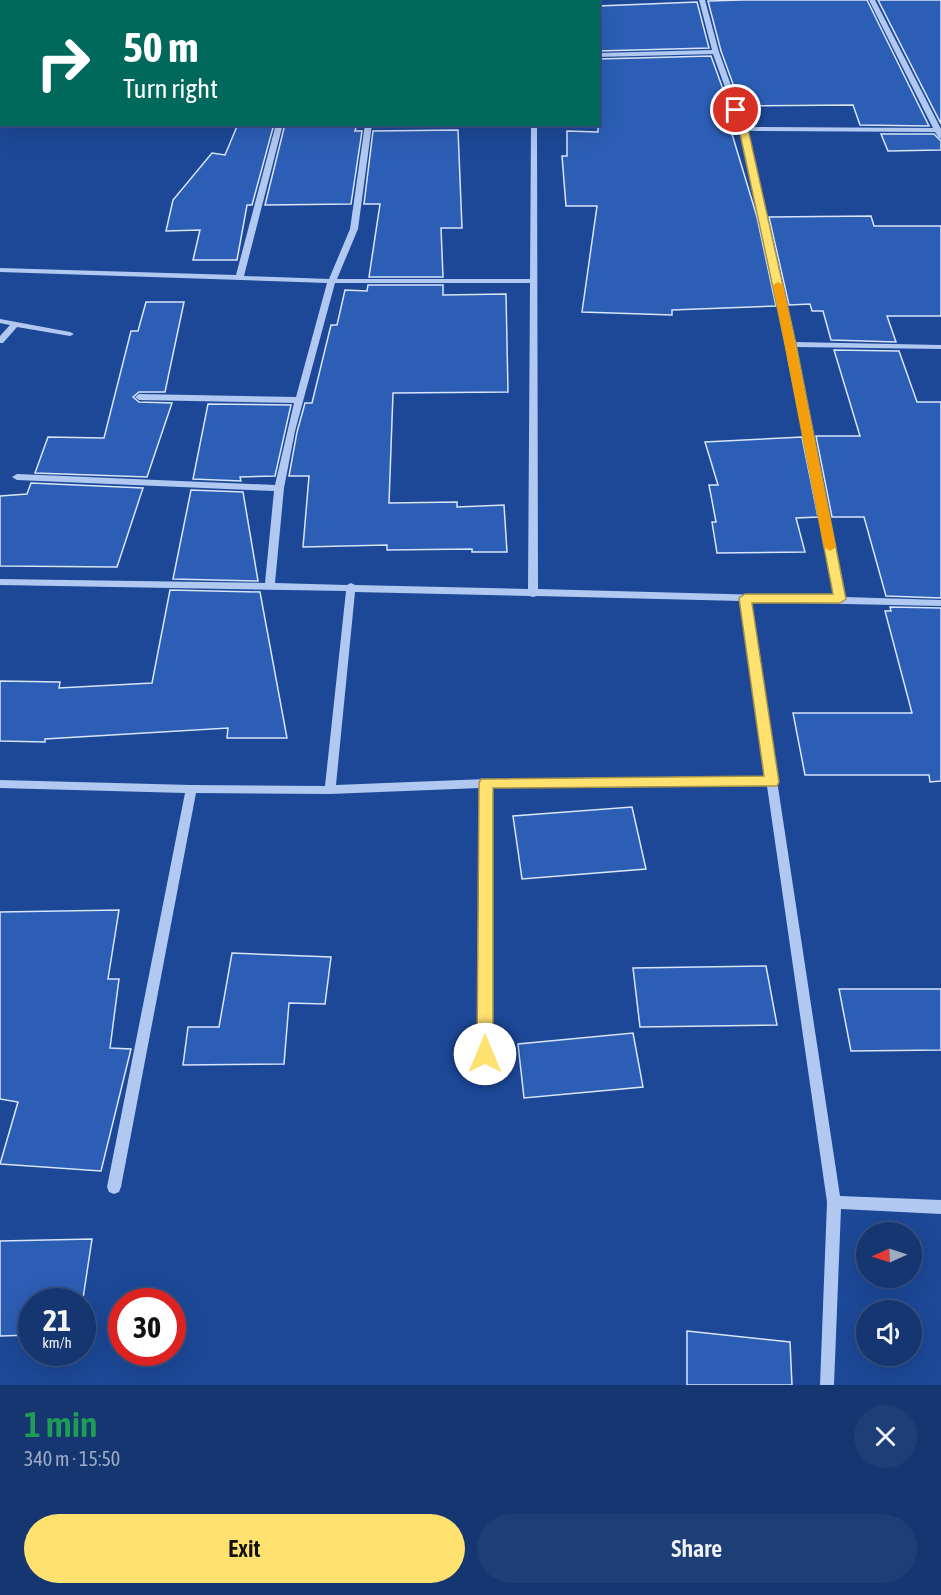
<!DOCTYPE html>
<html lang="en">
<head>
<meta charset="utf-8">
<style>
  body { margin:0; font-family:"Asap Condensed",sans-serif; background:#1e3e76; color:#f1f3f6; height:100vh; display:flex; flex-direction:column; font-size:22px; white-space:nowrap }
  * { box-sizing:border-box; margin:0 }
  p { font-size:20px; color:#9dabc3 }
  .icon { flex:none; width:33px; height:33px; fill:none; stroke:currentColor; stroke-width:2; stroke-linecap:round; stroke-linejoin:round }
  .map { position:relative; height:1385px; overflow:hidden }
  .drawer { display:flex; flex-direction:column; background:#153671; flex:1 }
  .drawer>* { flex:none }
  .hud { position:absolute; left:0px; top:0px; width:600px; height:126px; box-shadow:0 6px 24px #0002,0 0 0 2px #345084; background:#00695c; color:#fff; overflow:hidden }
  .needle { width:39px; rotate:267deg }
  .tools { position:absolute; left:856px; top:1222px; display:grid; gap:12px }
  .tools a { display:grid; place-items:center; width:66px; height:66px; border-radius:50%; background:#153671; box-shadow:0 6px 24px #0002,0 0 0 2px #345084; font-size:30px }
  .speed { position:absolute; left:18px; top:1288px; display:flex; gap:12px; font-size:30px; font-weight:700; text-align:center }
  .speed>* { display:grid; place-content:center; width:78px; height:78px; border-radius:50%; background:#153671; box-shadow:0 6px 24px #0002,0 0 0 2px #345084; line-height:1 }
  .speed small { font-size:15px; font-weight:400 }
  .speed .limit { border:9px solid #d22; background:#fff; color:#111 }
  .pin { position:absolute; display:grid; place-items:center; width:51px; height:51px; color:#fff; margin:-26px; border:3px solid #fff; border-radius:50%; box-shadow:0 2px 6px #0007 }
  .me { position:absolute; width:66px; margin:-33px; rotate:0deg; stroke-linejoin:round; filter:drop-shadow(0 0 4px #0008) }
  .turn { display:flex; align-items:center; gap:21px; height:126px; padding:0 24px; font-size:27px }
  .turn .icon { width:78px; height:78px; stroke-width:2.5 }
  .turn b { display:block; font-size:42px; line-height:51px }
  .round { display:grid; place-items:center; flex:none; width:63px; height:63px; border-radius:32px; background:#1e3e76 }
  .headline { display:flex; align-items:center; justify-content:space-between; height:102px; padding:0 24px }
  h1 { font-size:36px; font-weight:600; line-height:45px; color:#1e9e55 }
  .primary-button { display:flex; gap:12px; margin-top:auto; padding:12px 24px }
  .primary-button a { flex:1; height:69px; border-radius:36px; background:#ffe170; color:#111; font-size:24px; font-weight:600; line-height:69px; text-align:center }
  .primary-button a+a { background:#1e3e76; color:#f1f3f6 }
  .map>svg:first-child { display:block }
  .building { fill:#2c5eb5; stroke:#d8e5fb; stroke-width:1.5 }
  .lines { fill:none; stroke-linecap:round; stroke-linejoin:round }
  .minor { fill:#b1c8f0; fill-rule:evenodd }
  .route { fill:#ffe170; stroke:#a69249; stroke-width:1.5 }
  .slow { fill:#f59e0b }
</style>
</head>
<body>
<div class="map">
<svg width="941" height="1385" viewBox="0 0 941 1385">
  <rect width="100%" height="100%" fill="#1c4897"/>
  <g class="building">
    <path d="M 743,0 L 867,0 L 929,126 L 860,125 L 853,105 L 741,106 L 721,51 L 708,1 Z"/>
    <path d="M 878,0 L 941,0 L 941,124 Z"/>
    <path d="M 697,2 L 709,48 L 598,51 L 598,6 Z"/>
    <path d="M 711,56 L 729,106 L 726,106 L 734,124 L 729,124 L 757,217 L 776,306 L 672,310 L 672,315 L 582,312 L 597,206 L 566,206 L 562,156 L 567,156 L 567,131 L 598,132 L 598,59 Z"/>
    <path d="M 238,124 L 274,124 L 252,205 L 247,205 L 237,260 L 193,260 L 200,230 L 166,231 L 173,200 L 212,153 L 225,155 Z"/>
    <path d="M 285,124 L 357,124 L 355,131 L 362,131 L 351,204 L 265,205 Z"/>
    <path d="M 458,130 L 462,228 L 441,228 L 443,277 L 369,277 L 380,204 L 364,204 L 373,131 Z"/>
    <path d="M 881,134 L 934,134 L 941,141 L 941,150 L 888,151 Z"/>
    <path d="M 871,216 L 874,226 L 941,226 L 941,316 L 887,316 L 896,342 L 831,340 L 823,311 L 812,311 L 810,304 L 789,305 L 769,217 Z"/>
    <path d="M 368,285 L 443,285 L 443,295 L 506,294 L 508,392 L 393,393 L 389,503 L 457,502 L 457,507 L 504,505 L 507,552 L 472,552 L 472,549 L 387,550 L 387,545 L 303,547 L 309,476 L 289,476 L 297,432 L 305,403 L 312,403 L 331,325 L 337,325 L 345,290 L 367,291 Z"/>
    <path d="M 146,302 L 184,302 L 165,392 L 139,392 L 133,397 L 139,402 L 172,403 L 147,477 L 35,473 L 48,437 L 104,438 L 131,331 L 138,331 Z"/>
    <path d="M 834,350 L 899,351 L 917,402 L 941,402 L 941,598 L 886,596 L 864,517 L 832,517 L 816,436 L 860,436 Z"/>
    <path d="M 208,404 L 291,405 L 275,476 L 240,477 L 241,481 L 193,479 Z"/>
    <path d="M 802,437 L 818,517 L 796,518 L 805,552 L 717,553 L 712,522 L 716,522 L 709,485 L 718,485 L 705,442 Z"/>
    <path d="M 31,483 L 143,488 L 117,567 L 0,566 L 0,496 L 27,494 Z"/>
    <path d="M 191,490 L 243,492 L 258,581 L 173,579 Z"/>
    <path d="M 170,590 L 260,592 L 287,738 L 227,738 L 228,728 L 45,739 L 45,742 L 0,741 L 0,681 L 60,682 L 59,688 L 152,683 Z"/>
    <path d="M 890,607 L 941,608 L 941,781 L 930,782 L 929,775 L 805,775 L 793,713 L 912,713 L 885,611 L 891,611 Z"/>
    <path d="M 632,807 L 646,869 L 522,879 L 513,816 Z"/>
    <path d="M 119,910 L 108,979 L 119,979 L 110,1048 L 131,1049 L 101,1171 L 0,1164 L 18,1102 L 0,1099 L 0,912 Z"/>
    <path d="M 232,953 L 331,957 L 325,1004 L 289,1003 L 284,1064 L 183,1065 L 188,1027 L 219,1027 Z"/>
    <path d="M 766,966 L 777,1025 L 640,1027 L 633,968 Z"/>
    <path d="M 839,989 L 941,989 L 941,1050 L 851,1051 Z"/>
    <path d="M 633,1033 L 643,1087 L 524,1098 L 518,1044 Z"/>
    <path d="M 92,1239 L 82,1305 L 82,1302 L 32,1302 L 32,1335 L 0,1336 L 0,1241 Z"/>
    <path d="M 687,1331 L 790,1342 L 792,1385 L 687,1385 Z"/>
  </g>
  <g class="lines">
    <g class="minor">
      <path d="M 56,0 L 62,0 L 64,2 L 57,2 Z"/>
      <path d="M 385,0 L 391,0 L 384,2 Z"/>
      <rect x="529" y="0" width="6" height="2"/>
      <path d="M 699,0 L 705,0 L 719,52 L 746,127 L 933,128 L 869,0 L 875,0 L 941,129 L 941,139 L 939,138 L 935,132 L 747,131 L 795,342 L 941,345 L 941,349 L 796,347 L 845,597 L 941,600 L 941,606 L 750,602 L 840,1196 L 941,1200 L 941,1214 L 841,1209 L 834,1385 L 820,1385 L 827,1202 L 767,786 L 492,787 L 491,1054 L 490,1058 L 485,1060 L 480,1058 L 479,1054 L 480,788 L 330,794 L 196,793 L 121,1187 L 119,1192 L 114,1194 L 109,1192 L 107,1187 L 185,793 L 0,788 L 0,780 L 191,785 L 325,786 L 346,591 L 0,585 L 0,579 L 265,583 L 274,491 L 17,480 L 12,477 L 17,474 L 275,485 L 294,403 L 139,400 L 135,397 L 139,394 L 296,397 L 327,283 L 0,272 L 0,268 L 236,275 L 276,124 L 283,124 L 244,276 L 329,279 L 350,229 L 365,124 L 372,124 L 358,229 L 337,279 L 530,279 L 531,124 L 537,124 L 538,589 L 835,597 L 787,344 L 740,129 L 713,54 L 598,57 L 598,53 L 712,50 ZM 335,283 L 530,283 L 528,589 L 355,585 L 351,583 L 347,585 L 275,583 L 284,488 L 295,431 ZM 355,592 L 529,596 L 533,597 L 537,596 L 741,601 L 766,778 L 486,779 L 336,785 Z"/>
      <path d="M 2,75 L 2,80 L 0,80 L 0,76 Z"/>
      <path d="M 0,319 L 70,332 L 74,334 L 70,336 L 17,327 L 3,343 L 0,343 L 0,336 L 10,325 L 0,323 Z"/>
    </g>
  </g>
  <path class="route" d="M 736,107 L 741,110 L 748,129 L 796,344 L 846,599 L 840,603 L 752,603 L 779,782 L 777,786 L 493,788 L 493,1054 L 491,1060 L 485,1062 L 479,1060 L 477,1054 L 479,783 L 481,779 L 764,776 L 739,598 L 745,594 L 833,594 L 785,344 L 739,129 L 732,110 Z"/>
  <path class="slow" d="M 778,282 L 783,285 L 836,547 L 830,551 L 824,547 L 773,285 Z"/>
</svg>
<div class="tools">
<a><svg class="needle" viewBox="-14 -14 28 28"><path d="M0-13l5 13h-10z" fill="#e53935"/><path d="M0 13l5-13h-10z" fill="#9dabc3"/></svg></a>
<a><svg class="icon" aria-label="sound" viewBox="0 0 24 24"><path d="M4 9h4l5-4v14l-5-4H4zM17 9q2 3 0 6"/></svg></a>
</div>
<div class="speed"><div>21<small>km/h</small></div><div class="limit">30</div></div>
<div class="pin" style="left:736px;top:110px;background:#d93025"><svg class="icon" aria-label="arrive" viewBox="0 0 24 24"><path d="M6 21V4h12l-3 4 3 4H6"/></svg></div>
<svg class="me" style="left:485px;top:1054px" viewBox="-20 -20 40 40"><circle r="19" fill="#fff"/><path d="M0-13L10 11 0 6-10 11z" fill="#ffe170"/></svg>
<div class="hud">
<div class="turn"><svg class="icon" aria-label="right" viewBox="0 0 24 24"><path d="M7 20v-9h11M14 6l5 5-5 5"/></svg><div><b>50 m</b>Turn right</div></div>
</div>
</div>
<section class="drawer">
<div class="headline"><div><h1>1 min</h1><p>340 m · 15:50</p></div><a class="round"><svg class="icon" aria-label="close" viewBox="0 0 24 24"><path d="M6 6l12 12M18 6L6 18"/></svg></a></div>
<div class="primary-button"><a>Exit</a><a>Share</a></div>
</section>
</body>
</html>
